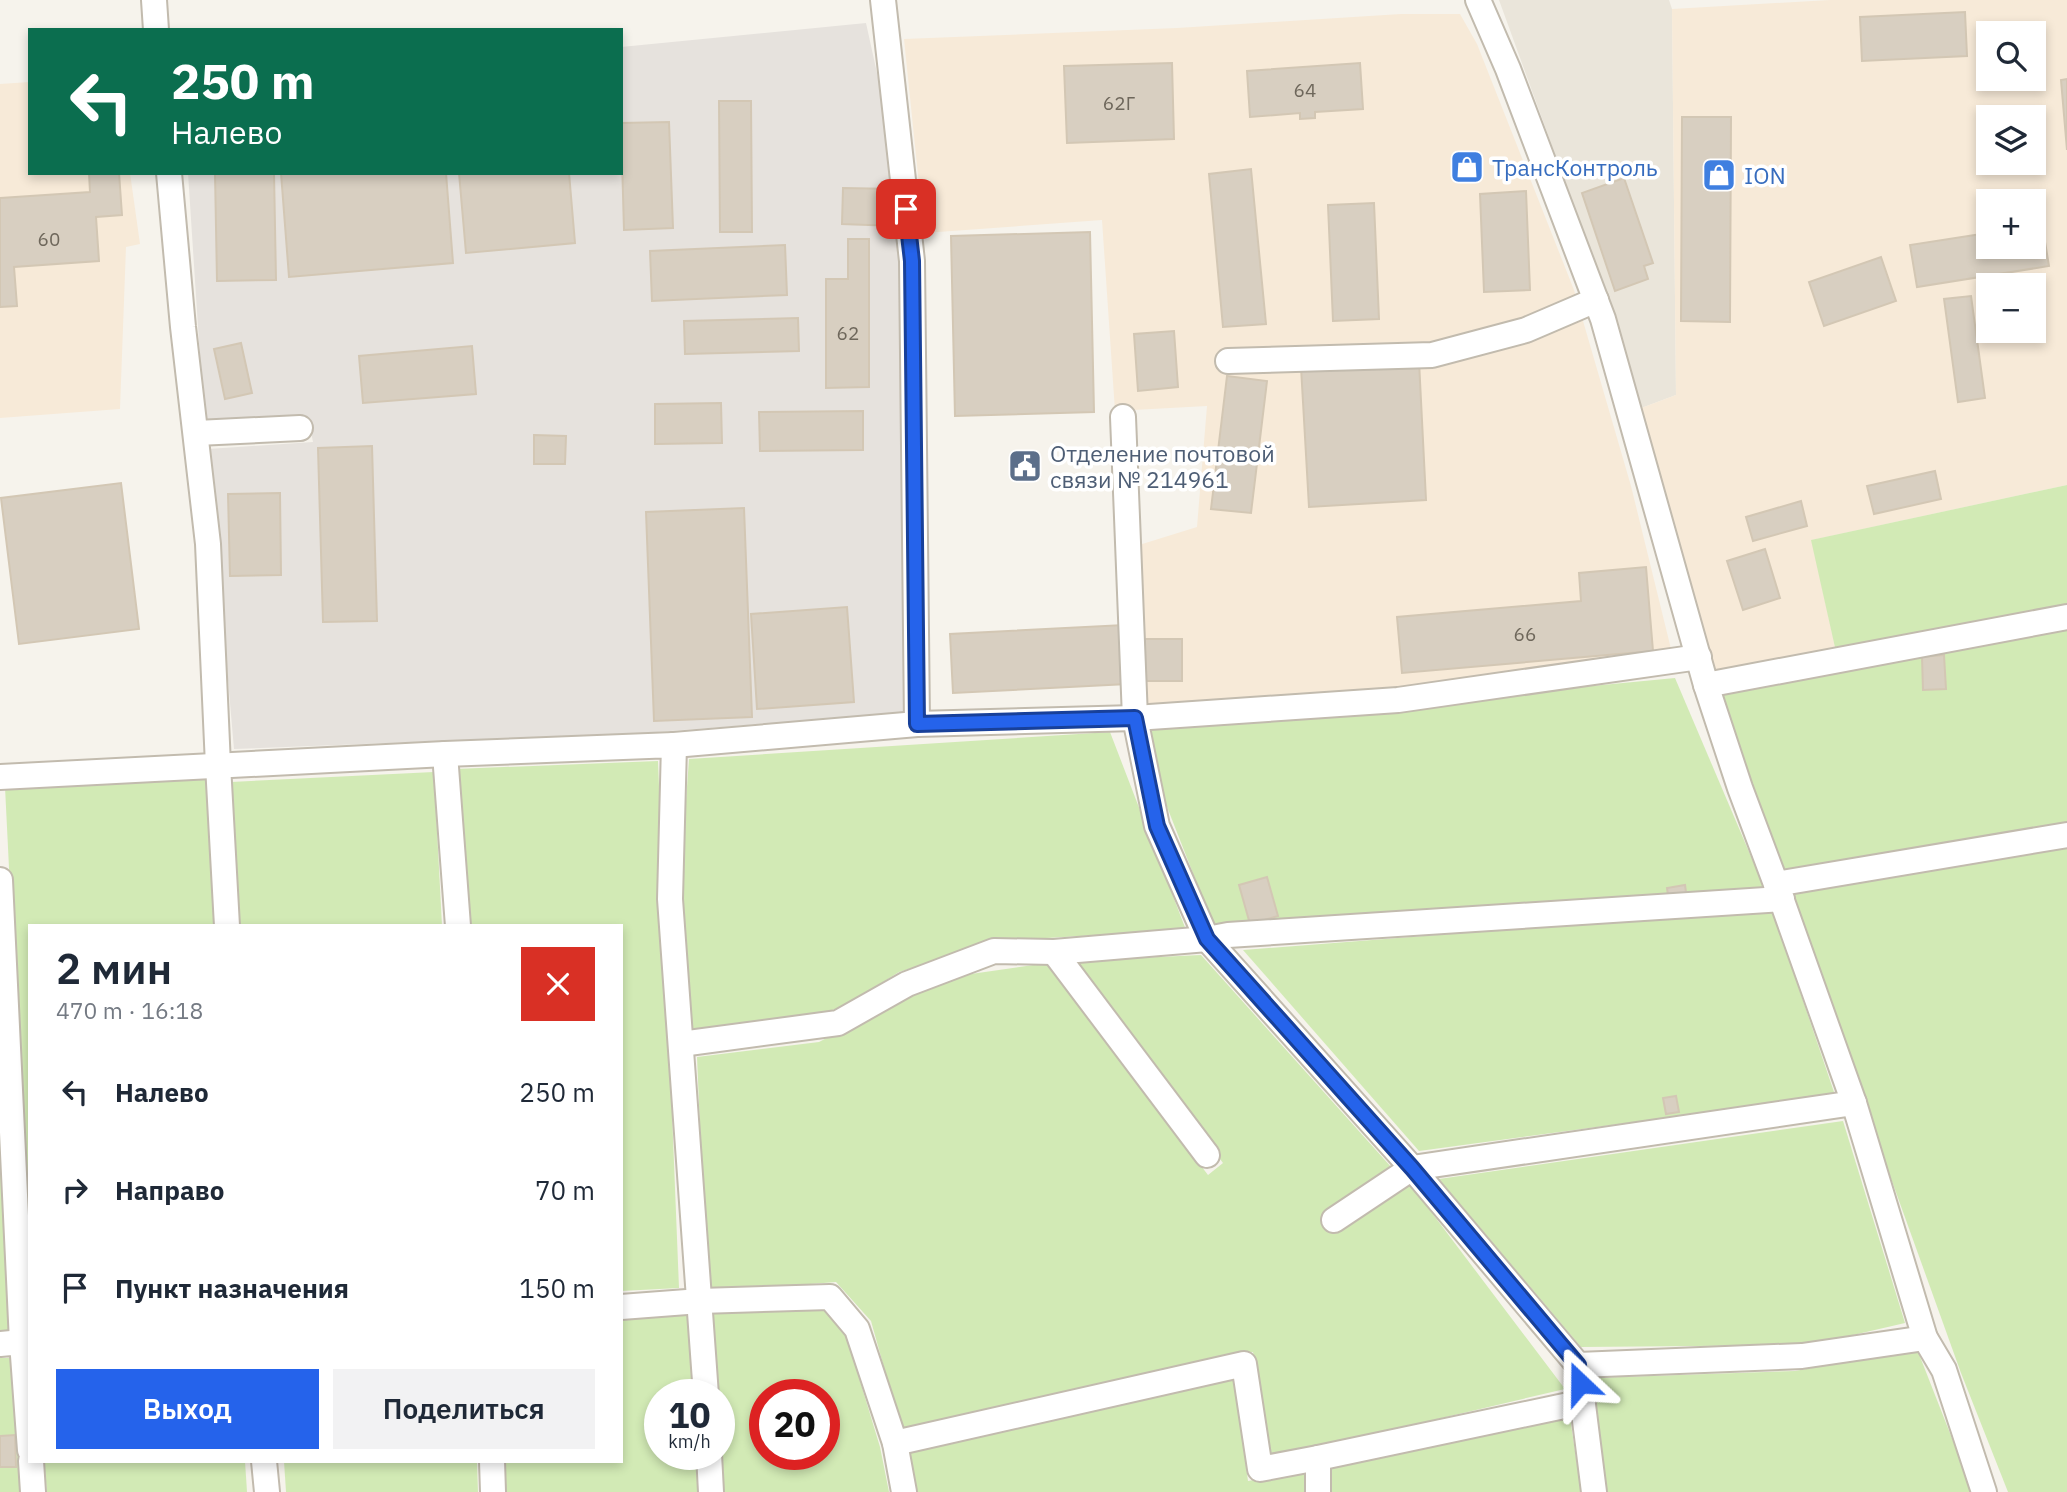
<!DOCTYPE html>
<html lang="ru">
<head>
<meta charset="utf-8">
<style>
  body { margin:0; font-family:"IBM Plex Sans",sans-serif; background:#f2f2f3; color:#1f2937; height:100vh; display:flex; flex-direction:column; font-size:26px; white-space:nowrap }
  * { box-sizing:border-box; margin:0 }
  p { font-size:23px; color:#747a83 }
  .icon { flex:none; width:38px; height:38px; fill:none; stroke:currentColor; stroke-width:2; stroke-linecap:round; stroke-linejoin:round }
  .map { position:relative; flex:1; overflow:hidden }
  .panel { position:absolute; left:28px; top:924px; width:595px; height:539px; display:flex; flex-direction:column; background:#fff; border-radius:0px; box-shadow:0 4px 10px #0003 }
  .panel>* { flex:none }
  .banner { position:absolute; left:28px; top:28px; width:595px; height:147px; border-radius:0px; box-shadow:0 4px 10px #0003; background:#0b6e4f; color:#fff; overflow:hidden }
  .buttons { position:absolute; left:1976px; top:21px; display:grid; gap:14px }
  .buttons a { display:grid; place-items:center; width:70px; height:70px; border-radius:0px; background:#fff; box-shadow:0 4px 10px #0003; font-size:35px }
  .speed { position:absolute; left:644px; top:1379px; display:flex; gap:14px; font-size:35px; font-weight:700; text-align:center }
  .speed>* { display:grid; place-content:center; width:91px; height:91px; border-radius:50%; background:#fff; box-shadow:0 4px 10px #0003; line-height:1 }
  .speed small { font-size:18px; font-weight:400 }
  .speed .limit { border:10px solid #d22; background:#fff; color:#111 }
  .pin { position:absolute; display:grid; place-items:center; width:60px; height:60px; color:#fff; margin:-30px; border-radius:14px; box-shadow:0 4px 10px #0006 }
  .me { position:absolute; width:77px; margin:-38px; rotate:337deg; stroke-linejoin:round; filter:drop-shadow(0 0 5px #0008) }
  .turn { display:flex; align-items:center; gap:24px; height:147px; padding:0 28px; font-size:32px }
  .turn .icon { width:91px; height:91px; stroke-width:2.5 }
  .turn b { display:block; font-size:49px; line-height:60px }
  .round { display:grid; place-items:center; flex:none; width:74px; height:74px; border-radius:0px; background:#f2f2f3 }
  .headline { display:flex; align-items:center; justify-content:space-between; height:119px; padding:0 28px }
  h1 { font-size:42px; font-weight:600; line-height:52px }
  .cta { display:flex; gap:14px; margin-top:auto; padding:14px 28px }
  .cta a { flex:1; height:80px; border-radius:0px; background:#2563eb; color:#fff; font-size:28px; font-weight:600; line-height:80px; text-align:center }
  .cta a+a { background:#f2f2f3; color:#1f2937 }
  ul { padding:0; list-style:none }
  li { display:flex; align-items:center; gap:21px; height:98px; padding:0 28px }
  li div { flex:1 }
  li b { display:block; font-size:26px }
  li em { font-style:normal }
  .map>svg:first-child { display:block }
  .residential { fill:#eae5da }
  .commercial { fill:#f7ead8; fill-rule:evenodd }
  .industrial { fill:#e6e2dd }
  .green { fill:#d2eab5; fill-rule:evenodd }
  .building { fill:#d8cfc1; stroke:#d3c7b4; stroke-width:2 }
  .lines { fill:none; stroke-linecap:round; stroke-linejoin:round }
  .minor-casing { stroke:#c2bbae; stroke-width:28 }
  .minor { stroke:#fff; stroke-width:24 }
  .route-casing { stroke:#184099; stroke-width:18 }
  .route { stroke:#2563eb; stroke-width:12 }
  .labels { text-anchor:middle; dominant-baseline:central; stroke-width:7; stroke-linejoin:round; paint-order:stroke }
  .number-label { font-size:19px; fill:#6e675b }
  .shop-label { font-size:23px; fill:#366cbe; stroke:#fff; text-anchor:start }
  .service-label { font-size:23px; fill:#4e5e75; stroke:#fff; text-anchor:start }
</style>
</head>
<body>
<div class="map">
<svg width="2067" height="1492" viewBox="0 0 2067 1492">
  <rect width="100%" height="100%" fill="#f6f3ec"/>
  <path class="residential" d="M 1499,0 L 1669,0 L 1672,9 L 1676,395 L 1636,410 L 1608,300 Z"/>
  <g class="commercial">
    <path d="M 1830,0 L 2067,0 L 2067,485 L 1812,540 L 1836,652 L 1711,674 L 1636,410 L 1676,395 L 1672,9 ZM 1988,33 L 2034,33 L 2034,79 L 1988,79 ZM 1988,117 L 2034,117 L 2034,163 L 1988,163 ZM 1988,201 L 2034,201 L 2034,247 L 1988,247 ZM 1988,285 L 2034,285 L 2034,331 L 1988,331 Z"/>
    <path d="M 1401,14 L 1460,14 L 1477,44 L 1574,290 L 1631,486 L 1672,653 L 1415,688 L 1143,704 L 1139,545 L 1197,527 L 1207,406 L 1115,411 L 1102,220 L 924,233 L 904,39 L 1177,28 Z"/>
    <path d="M 30,82 L 30,173 L 130,173 L 140,244 L 126,247 L 120,409 L 0,418 L 0,84 Z"/>
  </g>
  <path class="industrial" d="M 866,23 L 893,146 L 905,247 L 906,713 L 644,733 L 234,749 L 208,449 L 313,442 L 308,418 L 204,419 L 188,173 L 621,173 L 621,47 Z"/>
  <g class="green">
    <path d="M 2067,485 L 2067,608 L 1836,652 L 1811,540 Z"/>
    <path d="M 2067,629 L 2067,827 L 1781,876 L 1716,692 Z"/>
    <path d="M 1675,678 L 1764,887 L 1214,927 L 1137,730 Z"/>
    <path d="M 1110,732 L 1186,930 L 996,941 L 899,972 L 843,1007 L 798,1019 L 690,1032 L 679,899 L 689,759 Z"/>
    <path d="M 658,761 L 679,1288 L 621,1291 L 621,926 L 465,926 L 455,769 Z"/>
    <path d="M 434,772 L 442,926 L 240,926 L 231,782 Z"/>
    <path d="M 207,774 L 217,926 L 30,926 L 30,1292 L 5,787 Z"/>
    <path d="M 2067,845 L 2067,1492 L 2008,1492 L 1961,1373 L 1789,895 Z"/>
    <path d="M 1772,909 L 1835,1095 L 1419,1151 L 1243,950 Z"/>
    <path d="M 1201,955 L 1392,1168 L 1407,1180 L 1565,1389 L 1271,1458 L 1253,1352 L 901,1428 L 871,1321 L 836,1282 L 707,1292 L 697,1057 L 819,1042 L 943,978 L 1047,963 L 1208,1175 L 1223,1163 L 1073,961 Z"/>
    <path d="M 0,1046 L 15,1333 L 0,1334 Z"/>
    <path d="M 1843,1121 L 1905,1323 L 1810,1345 L 1581,1347 L 1439,1179 Z"/>
    <path d="M 694,1307 L 700,1395 L 660,1395 L 660,1454 L 704,1454 L 706,1492 L 505,1492 L 504,1461 L 621,1461 L 621,1314 Z"/>
    <path d="M 828,1309 L 847,1338 L 880,1447 L 889,1492 L 719,1492 L 719,1395 L 713,1395 L 708,1311 ZM 765,1395 L 824,1395 L 824,1454 L 765,1454 Z"/>
    <path d="M 1917,1349 L 1973,1492 L 1606,1492 L 1592,1378 L 1795,1371 Z"/>
    <path d="M 0,1358 L 10,1358 L 23,1492 L 0,1492 Z"/>
    <path d="M 1234,1375 L 1248,1481 L 1310,1470 L 1310,1492 L 915,1492 L 908,1452 Z"/>
    <path d="M 1570,1417 L 1581,1492 L 1328,1492 L 1327,1463 Z"/>
    <path d="M 44,1461 L 245,1461 L 247,1492 L 47,1492 Z"/>
    <path d="M 284,1461 L 477,1461 L 478,1492 L 286,1492 Z"/>
  </g>
  <g class="building">
    <path d="M 1965,12 L 1967,56 L 1862,61 L 1860,17 Z"/>
    <path d="M 1172,63 L 1174,139 L 1067,143 L 1064,66 Z"/>
    <path d="M 1360,63 L 1363,109 L 1315,112 L 1315,118 L 1300,119 L 1300,113 L 1250,117 L 1247,71 Z"/>
    <path d="M 2067,79 L 2067,150 L 2061,80 Z"/>
    <path d="M 719,101 L 751,101 L 752,232 L 720,232 Z"/>
    <path d="M 1682,117 L 1731,117 L 1730,322 L 1681,321 Z"/>
    <path d="M 669,122 L 673,228 L 624,230 L 621,123 Z"/>
    <path d="M 1251,169 L 1266,324 L 1223,327 L 1209,174 Z"/>
    <path d="M 89,173 L 119,173 L 122,215 L 96,217 L 99,261 L 14,267 L 17,306 L 0,307 L 0,198 L 90,192 Z"/>
    <path d="M 215,173 L 274,173 L 276,280 L 217,281 Z"/>
    <path d="M 281,173 L 446,173 L 453,263 L 289,277 Z"/>
    <path d="M 459,173 L 569,173 L 575,243 L 466,253 Z"/>
    <path d="M 1624,178 L 1653,263 L 1644,266 L 1648,279 L 1615,291 L 1582,193 Z"/>
    <path d="M 843,188 L 895,189 L 895,226 L 842,224 Z"/>
    <path d="M 1526,191 L 1530,290 L 1484,292 L 1480,194 Z"/>
    <path d="M 1374,203 L 1379,319 L 1333,321 L 1328,205 Z"/>
    <path d="M 2042,224 L 2049,266 L 1917,287 L 1910,245 L 1988,233 L 1988,247 L 2034,247 L 2034,226 Z"/>
    <path d="M 1090,232 L 1094,412 L 955,416 L 951,236 Z"/>
    <path d="M 848,239 L 869,239 L 869,387 L 826,388 L 826,279 L 848,279 Z"/>
    <path d="M 785,245 L 787,295 L 652,301 L 650,251 Z"/>
    <path d="M 1881,257 L 1896,301 L 1824,326 L 1809,282 Z"/>
    <path d="M 1971,296 L 1985,398 L 1958,402 L 1944,299 Z"/>
    <path d="M 798,318 L 799,351 L 685,354 L 684,321 Z"/>
    <path d="M 1174,331 L 1178,387 L 1138,391 L 1134,334 Z"/>
    <path d="M 241,343 L 252,393 L 225,399 L 214,349 Z"/>
    <path d="M 472,346 L 476,394 L 363,403 L 359,356 Z"/>
    <path d="M 1419,361 L 1426,500 L 1309,507 L 1301,367 Z"/>
    <path d="M 1227,376 L 1267,381 L 1251,513 L 1211,509 Z"/>
    <path d="M 721,403 L 722,443 L 655,444 L 655,404 Z"/>
    <path d="M 863,411 L 863,450 L 760,451 L 759,412 Z"/>
    <path d="M 534,435 L 566,436 L 565,464 L 534,464 Z"/>
    <path d="M 372,446 L 377,621 L 323,622 L 318,448 Z"/>
    <path d="M 1935,471 L 1941,499 L 1874,514 L 1867,486 Z"/>
    <path d="M 121,483 L 139,629 L 19,644 L 1,498 Z"/>
    <path d="M 280,493 L 281,575 L 230,576 L 228,494 Z"/>
    <path d="M 1801,501 L 1807,526 L 1753,541 L 1746,517 Z"/>
    <path d="M 744,508 L 752,717 L 654,721 L 646,512 Z"/>
    <path d="M 1765,549 L 1780,598 L 1743,610 L 1727,561 Z"/>
    <path d="M 1646,567 L 1653,651 L 1402,673 L 1397,617 L 1581,601 L 1579,573 Z"/>
    <path d="M 847,607 L 854,702 L 757,709 L 751,614 Z"/>
    <path d="M 1124,625 L 1127,684 L 953,693 L 950,634 Z"/>
    <rect x="1145" y="639" width="37" height="42"/>
    <path d="M 1944,655 L 1946,689 L 1923,690 L 1922,657 Z"/>
    <path d="M 1267,877 L 1278,916 L 1250,924 L 1239,885 Z"/>
    <path d="M 1685,885 L 1687,899 L 1669,902 L 1667,888 Z"/>
    <path d="M 1676,1096 L 1679,1112 L 1666,1114 L 1663,1098 Z"/>
    <path d="M 15,1435 L 16,1467 L 0,1467 L 0,1436 Z"/>
  </g>
  <g class="lines">
    <defs>
      <g id="minor">
        <path d="M 154,0 L 156,30"/>
        <path d="M 883,0 L 912,261 L 917,724"/>
        <path d="M 1478,0 L 1508,69 L 1603,319 L 1706,685 L 1740,788 L 1776,884 L 1854,1103 L 1925,1338 L 1944,1370 L 1984,1492"/>
        <path d="M 169,173 L 183,327 L 208,544 L 218,765 L 227,926"/>
        <path d="M 1228,361 L 1432,355 L 1526,330 L 1596,300"/>
        <path d="M 1123,417 L 1135,718 L 1157,826 L 1207,939 L 1412,1168 L 1578,1365 L 1802,1356 L 1925,1338"/>
        <path d="M 197,433 L 300,428"/>
        <path d="M 1706,685 L 2067,617"/>
        <path d="M 674,745 L 917,724 L 1135,718 L 1398,700 L 1699,657"/>
        <path d="M 445,754 L 458,926"/>
        <path d="M 0,777 L 445,754 L 674,745 L 670,899 L 706,1395"/>
        <path d="M 0,880 L 22,1342 L 30,1341"/>
        <path d="M 1776,884 L 2067,835"/>
        <path d="M 1054,952 L 1207,1155"/>
        <path d="M 681,1044 L 838,1023 L 907,984 L 994,951 L 1054,952 L 1207,939 L 1228,935 L 1782,899"/>
        <path d="M 1334,1220 L 1412,1168 L 1854,1103"/>
        <path d="M 621,1307 L 700,1301 L 830,1297 L 857,1329 L 895,1443 L 904,1492"/>
        <path d="M 0,1344 L 22,1342 L 30,1450"/>
        <path d="M 1578,1365 L 1594,1492"/>
        <path d="M 895,1443 L 1244,1364 L 1260,1469 L 1318,1458"/>
        <path d="M 709,1454 L 711,1492"/>
        <path d="M 31,1461 L 33,1492"/>
        <path d="M 264,1461 L 267,1492"/>
        <path d="M 492,1461 L 493,1492"/>
        <path d="M 1318,1492 L 1318,1458 L 1583,1402"/>
      </g>
    </defs>
    <use href="#minor" class="minor-casing"/>
    <use href="#minor" class="minor"/>
  </g>
  <g class="lines">
    <defs>
      <path id="route" d="M 906,209 L 912,261 L 917,724 L 1135,718 L 1157,826 L 1207,939 L 1412,1168 L 1561,1345 L 1578,1365 L 1580,1383"/>
    </defs>
    <use href="#route" class="route-casing"/>
    <use href="#route" class="route"/>
  </g>
  <defs>
    <symbol id="shop-square" viewBox="-11 -11 22 22"><rect x="-9" y="-9" width="18" height="18" rx="4" fill="#3f7fe0" stroke="#fff"/><path d="M-5-2.5h2.3a2.7 3.5 0 0 1 5.4 0H5L5.5 6h-11ZM-1.5-2.5h3a1.5 2.3 0 0 0-3 0Z" fill="#fff"/></symbol>
    <symbol id="civic-square" viewBox="-11 -11 22 22"><rect x="-9" y="-9" width="18" height="18" rx="4" fill="#5c6f8a" stroke="#fff"/><path d="M-.6-6.5H3V-4.5H.6V-3L4-1V1h2V6H-6V1h2V-1L-.6-3ZM-1.2 2.5V6h2.4V2.5Z" fill="#fff"/></symbol>
  </defs>
  <g fill-rule="evenodd">
    <use href="#shop-square" x="1448" y="148" width="38" height="38"/>
    <use href="#shop-square" x="1700" y="156" width="38" height="38"/>
    <use href="#civic-square" x="1006" y="447" width="38" height="38"/>
  </g>
  <g class="labels">
    <g class="number-label">
      <text x="1305" y="90">64</text>
      <text x="1119" y="103">62Г</text>
      <text x="49" y="239">60</text>
      <text x="848" y="333">62</text>
      <text x="1525" y="634">66</text>
    </g>
    <g class="shop-label">
      <text x="1492" y="167">ТрансКонтроль</text>
      <text x="1744" y="175">ION</text>
    </g>
    <g class="service-label">
      <text x="1050" y="453">Отделение почтовой<tspan x="1050" dy="26">связи № 214961</tspan></text>
    </g>
  </g>
</svg>
<div class="buttons">
<a><svg class="icon" aria-label="search" viewBox="0 0 24 24"><circle cx="10" cy="10" r="6"/><path d="M15 15l6 6"/></svg></a>
<a><svg class="icon" aria-label="layers" viewBox="0 0 24 24"><path d="M12 4l9 5-9 5-9-5zM3 14l9 5 9-5"/></svg></a>
<a>+</a>
<a>−</a>
</div>
<div class="speed"><div>10<small>km/h</small></div><div class="limit">20</div></div>
<div class="pin" style="left:906px;top:209px;background:#d93025"><svg class="icon" aria-label="arrive" viewBox="0 0 24 24"><path d="M6 21V4h12l-3 4 3 4H6"/></svg></div>
<svg class="me" style="left:1580px;top:1383px" viewBox="-20 -20 40 40"><path d="M0-17L14 15 0 8-14 15z" fill="#2563eb" stroke="#fff" stroke-width="4"/></svg>
<div class="banner">
<div class="turn"><svg class="icon" aria-label="left" viewBox="0 0 24 24"><path d="M17 20v-9H6M10 6l-5 5 5 5"/></svg><div><b>250 m</b>Налево</div></div>
</div>
<section class="panel">
<div class="headline"><div><h1>2 мин</h1><p>470 m · 16:18</p></div><a class="round" style="background:#d93025;color:#fff"><svg class="icon" aria-label="close" viewBox="0 0 24 24"><path d="M6 6l12 12M18 6L6 18"/></svg></a></div>
<ul>
<li><svg class="icon" aria-label="left" viewBox="0 0 24 24"><path d="M17 20v-9H6M10 6l-5 5 5 5"/></svg><div><b>Налево</b></div><em>250 m</em></li>
<li><svg class="icon" aria-label="right" viewBox="0 0 24 24"><path d="M7 20v-9h11M14 6l5 5-5 5"/></svg><div><b>Направо</b></div><em>70 m</em></li>
<li><svg class="icon" aria-label="arrive" viewBox="0 0 24 24"><path d="M6 21V4h12l-3 4 3 4H6"/></svg><div><b>Пункт назначения</b></div><em>150 m</em></li>
</ul>
<div class="cta"><a>Выход</a><a>Поделиться</a></div>
</section>
</div>
</body>
</html>
